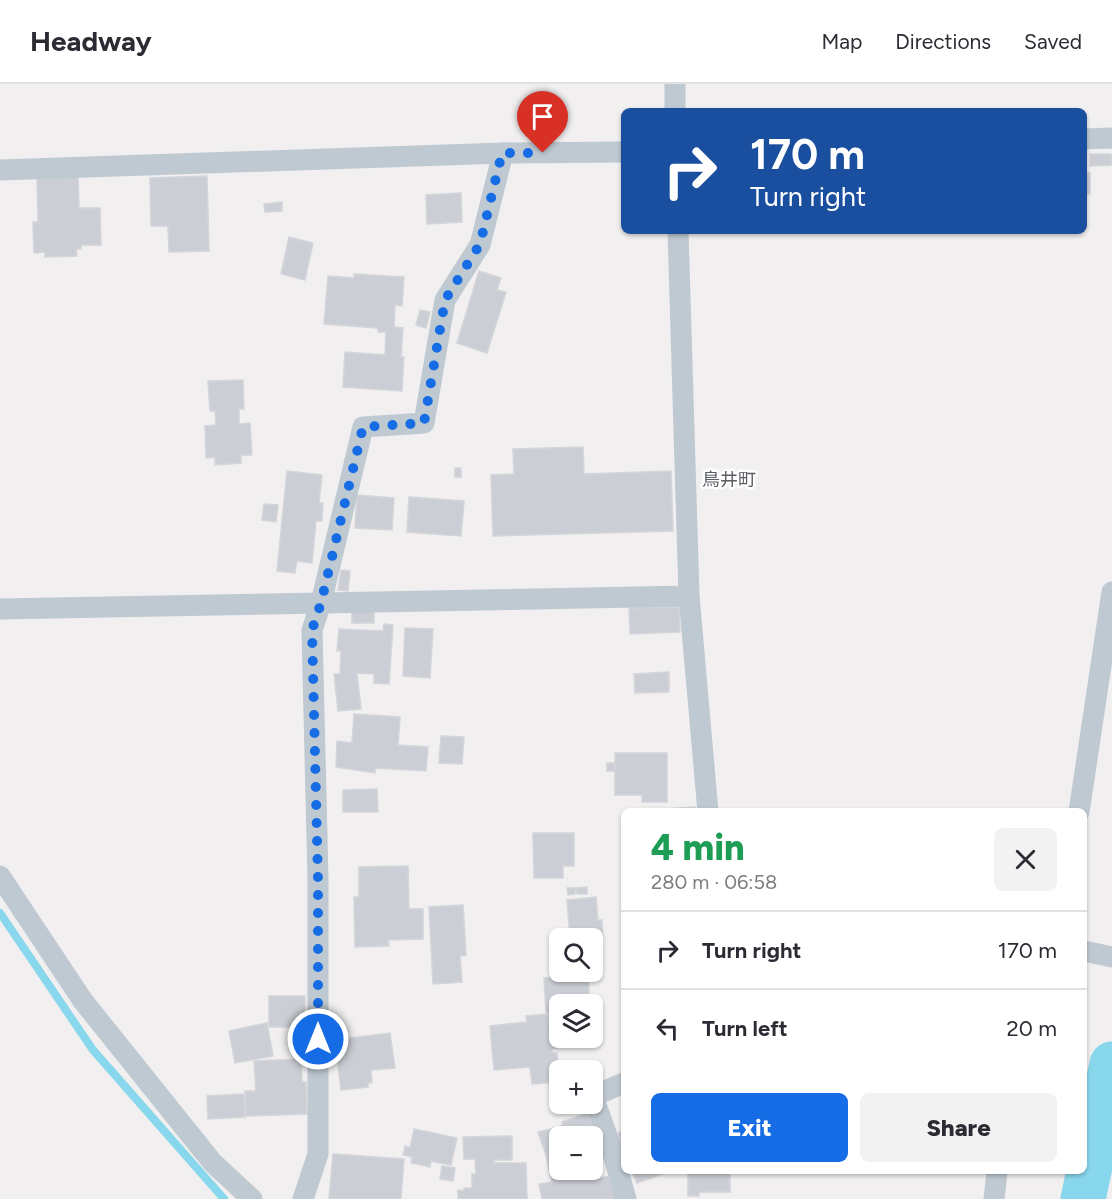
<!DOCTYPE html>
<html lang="en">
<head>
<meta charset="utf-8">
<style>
  body { margin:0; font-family:Figtree,"Noto Sans JP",sans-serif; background:#f2f2f3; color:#2b2b33; height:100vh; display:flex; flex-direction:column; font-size:22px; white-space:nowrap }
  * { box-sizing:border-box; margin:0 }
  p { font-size:20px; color:#7c7c81 }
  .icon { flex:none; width:33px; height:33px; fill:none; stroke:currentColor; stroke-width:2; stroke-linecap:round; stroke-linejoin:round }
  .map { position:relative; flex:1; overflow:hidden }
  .details { position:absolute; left:621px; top:724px; width:466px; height:366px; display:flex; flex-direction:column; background:#fff; border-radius:9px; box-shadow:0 2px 4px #0004 }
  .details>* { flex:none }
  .banner { position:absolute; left:621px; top:24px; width:466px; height:126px; border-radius:9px; box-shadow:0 2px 4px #0004; background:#1a4fa0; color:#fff; overflow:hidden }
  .controls { position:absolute; left:549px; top:844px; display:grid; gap:12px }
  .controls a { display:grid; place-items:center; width:54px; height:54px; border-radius:9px; background:#fff; box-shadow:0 2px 4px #0004; font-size:30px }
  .pin { position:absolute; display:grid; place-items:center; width:51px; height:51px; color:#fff; margin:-62px -26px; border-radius:50% 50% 50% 0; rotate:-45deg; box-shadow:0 0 6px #0007 }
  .pin .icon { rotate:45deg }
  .me { position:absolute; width:66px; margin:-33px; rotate:0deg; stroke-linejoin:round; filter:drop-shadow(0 0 4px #0008) }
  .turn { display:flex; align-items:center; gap:21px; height:126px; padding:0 30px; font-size:27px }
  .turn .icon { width:78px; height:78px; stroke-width:2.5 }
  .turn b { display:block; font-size:42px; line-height:51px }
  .round { display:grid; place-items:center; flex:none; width:63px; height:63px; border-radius:9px; background:#f2f2f3 }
  .overview { display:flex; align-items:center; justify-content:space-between; height:102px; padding:0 30px }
  h1 { font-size:36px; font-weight:800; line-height:45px; color:#1e9e55 }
  .cta { display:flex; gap:12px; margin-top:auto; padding:12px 30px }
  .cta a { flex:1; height:69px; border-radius:9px; background:#166ce4; color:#fff; font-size:24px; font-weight:800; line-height:69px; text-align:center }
  .cta a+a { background:#f2f2f3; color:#2b2b33 }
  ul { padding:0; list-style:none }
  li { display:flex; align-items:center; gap:18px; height:78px; padding:0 30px; border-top:2px solid #e1e1e2 }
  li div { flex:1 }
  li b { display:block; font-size:22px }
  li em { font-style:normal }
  header { display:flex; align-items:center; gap:36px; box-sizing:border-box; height:84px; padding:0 30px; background:#fff; border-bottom:2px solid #e1e1e2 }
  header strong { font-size:28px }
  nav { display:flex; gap:33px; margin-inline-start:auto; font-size:21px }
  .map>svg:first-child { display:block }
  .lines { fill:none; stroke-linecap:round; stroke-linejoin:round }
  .stream { stroke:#89d7ed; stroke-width:8 }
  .river { stroke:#89d7ed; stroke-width:45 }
  .building { fill:#cbced4; stroke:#d3d5da; stroke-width:1.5 }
  .minor { stroke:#bfc9d1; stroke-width:21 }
  .route { stroke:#166ce4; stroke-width:10; stroke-dasharray:0 18 }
  .labels { text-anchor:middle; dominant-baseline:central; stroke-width:5; stroke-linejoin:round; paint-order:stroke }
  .quarter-label { font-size:18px; fill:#5b5f64; stroke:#fff }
</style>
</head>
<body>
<header>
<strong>Headway</strong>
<nav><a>Map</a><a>Directions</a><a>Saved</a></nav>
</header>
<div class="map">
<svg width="1112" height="1115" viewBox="0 0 1112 1115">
  <rect width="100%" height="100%" fill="#f1efef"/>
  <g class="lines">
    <path class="stream" d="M 0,829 L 93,966 L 224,1115"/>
    <path class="river" d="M 1083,1115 L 1112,980"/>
  </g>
  <g class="building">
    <path d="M 1090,70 L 1111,70 L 1112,81 L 1090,82 Z"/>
    <path d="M 1084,82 L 1086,82 L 1086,89 L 1090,89 L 1090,110 L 1084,110 Z"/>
    <path d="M 78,91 L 79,124 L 100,124 L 101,161 L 81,161 L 81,165 L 76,165 L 77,172 L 45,173 L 45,168 L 34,169 L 33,138 L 38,138 L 37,92 Z"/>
    <path d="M 207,92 L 209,167 L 169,168 L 168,142 L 151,142 L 150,94 Z"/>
    <path d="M 461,109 L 462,138 L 427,140 L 426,111 Z"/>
    <path d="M 282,118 L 282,127 L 265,128 L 264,120 Z"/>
    <path d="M 289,153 L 313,159 L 305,196 L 281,190 Z"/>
    <path d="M 479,187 L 501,194 L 497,206 L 506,208 L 487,269 L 457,259 Z"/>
    <path d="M 354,190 L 404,193 L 402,222 L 395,221 L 394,243 L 403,244 L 401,273 L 404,273 L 402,307 L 343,303 L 345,268 L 385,271 L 386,248 L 378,248 L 378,244 L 324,240 L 328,192 L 354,194 Z"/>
    <path d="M 420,226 L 430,228 L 426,244 L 416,241 Z"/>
    <path d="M 243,296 L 244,325 L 239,325 L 239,340 L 250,339 L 252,371 L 241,371 L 241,379 L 215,381 L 215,373 L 206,374 L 205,342 L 216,341 L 215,327 L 210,327 L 208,297 Z"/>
    <path d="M 583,363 L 584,390 L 671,387 L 673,447 L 493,452 L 491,391 L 514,390 L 513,365 Z"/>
    <rect x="455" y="384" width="6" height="9"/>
    <path d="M 287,387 L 322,391 L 319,419 L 323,419 L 322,437 L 316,437 L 312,479 L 297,477 L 295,489 L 277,487 Z"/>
    <path d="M 357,411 L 394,414 L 392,446 L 355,444 Z"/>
    <path d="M 409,413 L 464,417 L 461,452 L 407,448 Z"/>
    <path d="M 264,420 L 278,421 L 276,438 L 262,436 Z"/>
    <path d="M 341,486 L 350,487 L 348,507 L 338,506 Z"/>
    <path d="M 679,523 L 680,548 L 630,550 L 629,524 Z"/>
    <path d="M 374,526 L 374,539 L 352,539 L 352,527 Z"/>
    <path d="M 384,540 L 393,541 L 389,600 L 374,599 L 374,590 L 357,589 L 361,625 L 338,627 L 334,590 L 340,590 L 341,567 L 337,567 L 339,545 L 383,547 Z"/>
    <path d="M 405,544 L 433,545 L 430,594 L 403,592 Z"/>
    <path d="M 669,588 L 669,608 L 635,609 L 634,590 Z"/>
    <path d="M 354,630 L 400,633 L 398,661 L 428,663 L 426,687 L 375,684 L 375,689 L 336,683 L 337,657 L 352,659 Z"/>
    <path d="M 441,652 L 464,653 L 462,680 L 439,679 Z"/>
    <path d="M 615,669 L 667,669 L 667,718 L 642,718 L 642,711 L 615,711 Z"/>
    <rect x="607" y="679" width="7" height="8"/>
    <path d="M 377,705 L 378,728 L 343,728 L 343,706 Z"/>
    <path d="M 695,723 L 695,728 L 653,728 L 653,726 Z"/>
    <path d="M 533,749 L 574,749 L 574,782 L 563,782 L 563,794 L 534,794 Z"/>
    <path d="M 408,782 L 409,825 L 423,825 L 423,855 L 388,856 L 389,862 L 355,863 L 354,813 L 359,813 L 359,783 Z"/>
    <path d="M 587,803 L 587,810 L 577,810 L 576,804 Z"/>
    <path d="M 567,804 L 575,804 L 575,810 L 568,811 Z"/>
    <path d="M 596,813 L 598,836 L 602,836 L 603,851 L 598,851 L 598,854 L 570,855 L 567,816 Z"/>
    <path d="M 463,821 L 466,871 L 460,872 L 462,898 L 433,900 L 429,823 Z"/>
    <path d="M 588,891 L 590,921 L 560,921 L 560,928 L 546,929 L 544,894 Z"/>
    <rect x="269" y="912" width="36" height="31"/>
    <path d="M 549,930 L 550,943 L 556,943 L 558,964 L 552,965 L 552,969 L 557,969 L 560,998 L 532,1000 L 530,983 L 494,986 L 490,942 L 527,938 L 526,932 Z"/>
    <path d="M 267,939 L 273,972 L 235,979 L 229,947 Z"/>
    <path d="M 597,944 L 599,961 L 587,962 L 587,954 L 592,954 L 592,945 Z"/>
    <path d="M 390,949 L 395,984 L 371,986 L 372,999 L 368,999 L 368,1003 L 341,1006 L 335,956 Z"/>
    <path d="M 301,975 L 302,998 L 306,998 L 307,1030 L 246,1032 L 245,1007 L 256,1007 L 254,977 Z"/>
    <path d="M 244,1010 L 245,1033 L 208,1035 L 207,1012 Z"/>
    <path d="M 588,1029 L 599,1060 L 592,1062 L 592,1053 L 562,1053 L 559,1043 L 563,1041 L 562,1038 Z"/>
    <path d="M 559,1043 L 562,1053 L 560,1053 L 560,1068 L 546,1071 L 538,1048 Z"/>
    <path d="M 414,1045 L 457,1054 L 451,1081 L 431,1077 L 430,1083 L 411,1079 L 412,1073 L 403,1071 L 405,1062 L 410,1064 Z"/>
    <path d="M 624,1046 L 624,1065 L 618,1049 Z"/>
    <path d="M 512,1052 L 512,1076 L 494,1076 L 494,1079 L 526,1079 L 527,1115 L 458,1115 L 458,1106 L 464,1107 L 464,1104 L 472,1104 L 472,1090 L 476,1090 L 475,1075 L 464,1075 L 463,1053 Z"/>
    <path d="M 560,1068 L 560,1086 L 587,1087 L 593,1086 L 595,1095 L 609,1092 L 617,1115 L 542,1115 L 539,1100 L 552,1098 L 546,1071 Z"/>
    <path d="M 333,1070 L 404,1075 L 401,1115 L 329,1115 Z"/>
    <path d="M 442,1082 L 455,1084 L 453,1097 L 440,1095 Z"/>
    <path d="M 632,1088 L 668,1088 L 637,1099 Z"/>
    <path d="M 688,1088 L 730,1088 L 730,1108 L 699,1108 L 699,1112 L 688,1112 Z"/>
  </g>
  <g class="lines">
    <g class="minor">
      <path d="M 675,0 L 675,27"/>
      <path d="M 1084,55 L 1112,54"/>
      <path d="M 0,86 L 503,69 L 624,68"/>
      <path d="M 678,147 L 689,512 L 708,728"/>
      <path d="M 0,525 L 689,512"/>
      <path d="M 1079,728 L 1112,508"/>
      <path d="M 0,792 L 83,917 L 213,1079 L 252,1115"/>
      <path d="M 1084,867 L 1112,873"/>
      <path d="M 624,999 L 593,1012 L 611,1063 L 626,1115"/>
      <path d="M 303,1115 L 318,1070 L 318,795 L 312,546 L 321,519 L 363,343 L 424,339 L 445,216 L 480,161 L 503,69"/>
      <path d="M 994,1115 L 997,1088"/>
    </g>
  </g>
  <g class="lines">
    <path class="route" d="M 318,955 L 318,795 L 312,546 L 321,519 L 363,343 L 424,339 L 445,216 L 480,160 L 502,69 L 543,69"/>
  </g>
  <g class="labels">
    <g class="quarter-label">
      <text x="729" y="396">鳥井町</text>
    </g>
  </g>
</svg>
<div class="controls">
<a><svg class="icon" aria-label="search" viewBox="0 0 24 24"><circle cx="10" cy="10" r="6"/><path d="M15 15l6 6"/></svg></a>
<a><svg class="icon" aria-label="layers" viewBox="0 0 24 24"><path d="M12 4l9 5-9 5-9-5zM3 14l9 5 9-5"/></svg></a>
<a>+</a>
<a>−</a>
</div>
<div class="pin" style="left:543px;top:69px;background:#d93025"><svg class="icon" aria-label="arrive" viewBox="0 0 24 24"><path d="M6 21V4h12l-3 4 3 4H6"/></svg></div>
<svg class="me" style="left:318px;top:955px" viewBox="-20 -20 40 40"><circle r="17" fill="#166ce4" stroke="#fff" stroke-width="3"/><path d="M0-11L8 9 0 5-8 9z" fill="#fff"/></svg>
<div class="banner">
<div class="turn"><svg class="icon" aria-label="right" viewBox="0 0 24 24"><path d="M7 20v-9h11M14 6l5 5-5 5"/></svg><div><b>170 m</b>Turn right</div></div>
</div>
<section class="details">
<div class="overview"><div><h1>4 min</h1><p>280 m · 06:58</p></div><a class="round"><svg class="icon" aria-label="close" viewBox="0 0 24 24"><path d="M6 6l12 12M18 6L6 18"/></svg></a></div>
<ul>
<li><svg class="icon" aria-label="right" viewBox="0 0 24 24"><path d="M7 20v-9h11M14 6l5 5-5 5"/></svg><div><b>Turn right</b></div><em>170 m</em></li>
<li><svg class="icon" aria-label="left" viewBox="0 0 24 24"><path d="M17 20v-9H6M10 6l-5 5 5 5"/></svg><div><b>Turn left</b></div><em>20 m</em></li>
</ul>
<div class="cta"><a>Exit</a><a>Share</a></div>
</section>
</div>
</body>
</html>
